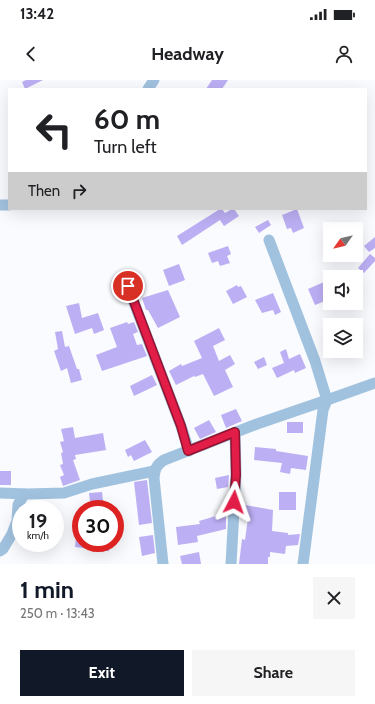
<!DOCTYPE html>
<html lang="en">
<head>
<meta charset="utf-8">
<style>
  body { margin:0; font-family:Cabin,sans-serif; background:#f6f6f6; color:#202124; height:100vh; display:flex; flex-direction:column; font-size:15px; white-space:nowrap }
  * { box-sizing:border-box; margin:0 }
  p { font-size:13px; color:#757577 }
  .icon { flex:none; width:22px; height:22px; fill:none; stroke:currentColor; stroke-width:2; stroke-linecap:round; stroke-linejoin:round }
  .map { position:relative; height:484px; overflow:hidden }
  .side { display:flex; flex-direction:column; background:#fff; flex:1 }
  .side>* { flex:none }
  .hud { position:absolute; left:8px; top:8px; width:359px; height:122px; border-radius:0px; box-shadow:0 4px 16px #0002; background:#fff; color:#202124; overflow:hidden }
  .needle { width:26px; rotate:236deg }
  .buttons { position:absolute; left:323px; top:142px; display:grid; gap:8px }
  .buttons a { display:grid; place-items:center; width:40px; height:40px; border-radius:0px; background:#fff; box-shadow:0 4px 16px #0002; font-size:20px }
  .speed { position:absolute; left:12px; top:420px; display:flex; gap:8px; font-size:20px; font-weight:700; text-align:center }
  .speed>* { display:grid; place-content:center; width:52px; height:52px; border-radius:50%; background:#fff; box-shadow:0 4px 16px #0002; line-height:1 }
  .speed small { font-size:10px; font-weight:400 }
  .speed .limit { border:6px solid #d22; background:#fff; color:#111 }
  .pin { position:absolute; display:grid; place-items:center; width:34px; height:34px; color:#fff; margin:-17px; border:2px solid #fff; border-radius:50%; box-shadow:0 1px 4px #0007 }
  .me { position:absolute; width:44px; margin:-22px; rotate:4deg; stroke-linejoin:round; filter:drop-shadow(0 0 3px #0008) }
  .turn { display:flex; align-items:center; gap:14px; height:84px; padding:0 20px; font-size:18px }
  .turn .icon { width:52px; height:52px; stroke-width:2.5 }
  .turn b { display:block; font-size:28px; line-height:34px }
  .then { display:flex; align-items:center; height:38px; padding:0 20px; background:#0003; gap:8px; font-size:15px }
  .round { display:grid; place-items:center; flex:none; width:42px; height:42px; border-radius:0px; background:#f6f6f6 }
  .headline { display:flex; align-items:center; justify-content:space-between; height:68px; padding:0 20px }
  h1 { font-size:24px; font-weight:700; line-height:30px; color:#111827 }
  .primary-button { display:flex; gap:8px; margin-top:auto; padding:8px 20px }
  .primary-button a { flex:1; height:46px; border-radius:0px; background:#111827; color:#fff; font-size:16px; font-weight:700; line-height:46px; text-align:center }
  .primary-button a+a { background:#f6f6f6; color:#202124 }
  .status { display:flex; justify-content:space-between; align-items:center; height:28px; padding:0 20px; background:#fff; direction:ltr }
  .status svg { height:11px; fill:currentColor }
  header { display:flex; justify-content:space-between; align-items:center; height:52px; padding:0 20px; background:#fff; font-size:18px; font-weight:700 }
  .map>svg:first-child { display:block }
  .building { fill:#bdaff4 }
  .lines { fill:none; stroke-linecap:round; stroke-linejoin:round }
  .minor { stroke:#a1c2df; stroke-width:11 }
  .route-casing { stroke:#92132f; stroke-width:10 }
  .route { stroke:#e11d48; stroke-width:7 }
</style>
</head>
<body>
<div class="status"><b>13:42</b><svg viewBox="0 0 49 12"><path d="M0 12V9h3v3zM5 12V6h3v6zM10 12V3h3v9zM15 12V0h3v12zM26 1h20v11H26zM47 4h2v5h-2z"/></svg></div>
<header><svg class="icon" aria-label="back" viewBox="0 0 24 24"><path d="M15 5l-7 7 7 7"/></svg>Headway<svg class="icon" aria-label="person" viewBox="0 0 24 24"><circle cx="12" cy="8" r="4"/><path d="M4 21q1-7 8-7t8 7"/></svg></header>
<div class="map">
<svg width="375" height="484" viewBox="0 0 375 484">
  <rect width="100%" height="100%" fill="#f9fbfe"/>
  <g class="building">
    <path d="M 26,0 L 43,0 L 25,9 L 22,2 Z"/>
    <path d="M 212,0 L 228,0 L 222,9 L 206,9 Z"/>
    <path d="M 220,129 L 222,129 L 225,133 L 232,129 L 234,129 L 239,136 L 224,146 L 220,140 L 182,165 L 177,156 Z"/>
    <path d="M 297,129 L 304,148 L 293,153 L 291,148 L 287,149 L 282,135 Z"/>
    <path d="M 268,140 L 271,145 L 259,153 L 255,147 Z"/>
    <path d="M 375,157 L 375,168 L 369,172 L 364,166 Z"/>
    <path d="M 228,166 L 231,174 L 227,176 L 230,183 L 220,186 L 218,181 L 212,183 L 208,173 Z"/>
    <path d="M 370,174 L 375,178 L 375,181 L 364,193 L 358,188 Z"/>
    <path d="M 179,184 L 185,200 L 169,206 L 163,190 Z"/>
    <path d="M 324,202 L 330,219 L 315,225 L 308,209 Z"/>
    <path d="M 237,205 L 238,207 L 241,206 L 247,217 L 233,224 L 226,211 Z"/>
    <path d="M 168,210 L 180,237 L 158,248 L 148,230 L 146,230 L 142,218 Z"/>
    <path d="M 273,213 L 281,232 L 275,235 L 273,230 L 262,233 L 255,220 Z"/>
    <path d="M 79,223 L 82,238 L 98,233 L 104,250 L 94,254 L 92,248 L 75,254 L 66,226 Z"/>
    <path d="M 127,242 L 128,244 L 134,242 L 138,252 L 133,254 L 137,265 L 142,264 L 147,276 L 102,291 L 96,275 L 117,267 L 110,248 Z"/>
    <path d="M 219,248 L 225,260 L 213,266 L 219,281 L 230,275 L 235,284 L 225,290 L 233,307 L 214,316 L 203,294 L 195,297 L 194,296 L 176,305 L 169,291 L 181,284 L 182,286 L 202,278 L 194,261 Z"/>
    <path d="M 62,251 L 65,267 L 69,266 L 77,289 L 79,289 L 82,300 L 71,303 L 67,288 L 61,291 L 54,271 L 58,269 L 55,252 Z"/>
    <path d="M 286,269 L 289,279 L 300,274 L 306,288 L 295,293 L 294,290 L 277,298 L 272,288 L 284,283 L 280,272 Z"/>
    <path d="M 264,277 L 267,285 L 258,289 L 254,282 Z"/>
    <path d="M 152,295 L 157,305 L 134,316 L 130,306 Z"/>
    <path d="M 236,329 L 242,341 L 226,348 L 221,335 Z"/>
    <path d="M 209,340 L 216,352 L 200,359 L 194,348 Z"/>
    <rect x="287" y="342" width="16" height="11"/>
    <path d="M 73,347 L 75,358 L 103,353 L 106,370 L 75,375 L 76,379 L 73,380 L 80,400 L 63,406 L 60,397 L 64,395 L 60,385 L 63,384 L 61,373 L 63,372 L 60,362 L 64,361 L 61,349 Z"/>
    <path d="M 145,360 L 152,372 L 134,381 L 131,375 L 128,377 L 125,370 Z"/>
    <path d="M 255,367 L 276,369 L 276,371 L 308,376 L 306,390 L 291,388 L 290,394 L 280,392 L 282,383 L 254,380 Z"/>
    <rect x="0" y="391" width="11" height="14"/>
    <path d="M 229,395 L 228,407 L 217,409 L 215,398 Z"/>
    <path d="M 147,400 L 152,443 L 139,445 L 134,402 Z"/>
    <path d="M 102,412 L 104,429 L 91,429 L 89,413 Z"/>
    <rect x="279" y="412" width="17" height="18"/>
    <path d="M 245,425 L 273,430 L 272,451 L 288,453 L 288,455 L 300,454 L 298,465 L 286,466 L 285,474 L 270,472 L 270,477 L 268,477 L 268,484 L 239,484 L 242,459 L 245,460 L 248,438 L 243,437 Z"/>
    <path d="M 226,433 L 226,449 L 197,456 L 198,462 L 178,465 L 176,447 L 200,444 L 199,441 Z"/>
    <path d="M 77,449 L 81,449 L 81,463 L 109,464 L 109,471 L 100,471 L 100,470 L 75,467 Z"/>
    <path d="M 153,455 L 155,473 L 142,476 L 139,457 Z"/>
    <path d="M 199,472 L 201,484 L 182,484 L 180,476 Z"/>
  </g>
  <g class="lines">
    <g class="minor">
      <path d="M 148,9 L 154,0"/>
      <path d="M 0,125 L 9,125"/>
      <path d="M 269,160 L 315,281 L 327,320 L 323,330 L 303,484"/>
      <path d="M 128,207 L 181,346 L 189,371"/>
      <path d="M 0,413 L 27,414 L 64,413 L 92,404 L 154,391"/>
      <path d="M 0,471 L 3,469 L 12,454 L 17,441 L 18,425 L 24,414"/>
      <path d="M 163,484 L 154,398 C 155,389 156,385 164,380 L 257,344 L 327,320 L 375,303"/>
      <path d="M 231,484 L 236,395 L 235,352"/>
    </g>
  </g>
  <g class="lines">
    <defs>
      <path id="route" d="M 128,206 L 181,346 L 188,371 L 235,352 L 236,395 L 234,422"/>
    </defs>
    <use href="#route" class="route-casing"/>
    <use href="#route" class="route"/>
  </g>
</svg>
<div class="buttons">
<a><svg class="needle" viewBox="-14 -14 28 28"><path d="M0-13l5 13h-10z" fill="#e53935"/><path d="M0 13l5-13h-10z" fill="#757577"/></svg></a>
<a><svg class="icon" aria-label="sound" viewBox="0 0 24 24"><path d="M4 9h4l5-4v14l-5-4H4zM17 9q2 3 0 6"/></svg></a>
<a><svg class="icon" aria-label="layers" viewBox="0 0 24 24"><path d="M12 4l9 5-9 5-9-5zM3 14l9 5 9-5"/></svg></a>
</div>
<div class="speed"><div>19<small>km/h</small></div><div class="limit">30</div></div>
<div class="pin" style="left:128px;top:206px;background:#d93025"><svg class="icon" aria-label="arrive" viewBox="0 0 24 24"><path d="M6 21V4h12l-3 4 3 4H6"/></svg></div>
<svg class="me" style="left:234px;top:422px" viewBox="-20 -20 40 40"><path d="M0-17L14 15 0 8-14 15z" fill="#e11d48" stroke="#fff" stroke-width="4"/></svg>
<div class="hud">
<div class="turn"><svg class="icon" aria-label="left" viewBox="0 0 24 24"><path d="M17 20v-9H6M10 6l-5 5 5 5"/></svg><div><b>60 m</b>Turn left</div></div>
<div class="then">Then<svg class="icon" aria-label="right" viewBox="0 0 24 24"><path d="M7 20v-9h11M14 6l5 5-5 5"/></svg></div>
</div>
</div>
<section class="side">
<div class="headline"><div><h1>1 min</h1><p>250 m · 13:43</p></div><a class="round"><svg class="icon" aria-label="close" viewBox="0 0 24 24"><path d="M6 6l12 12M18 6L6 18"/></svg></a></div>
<div class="primary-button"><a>Exit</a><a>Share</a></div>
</section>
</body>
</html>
